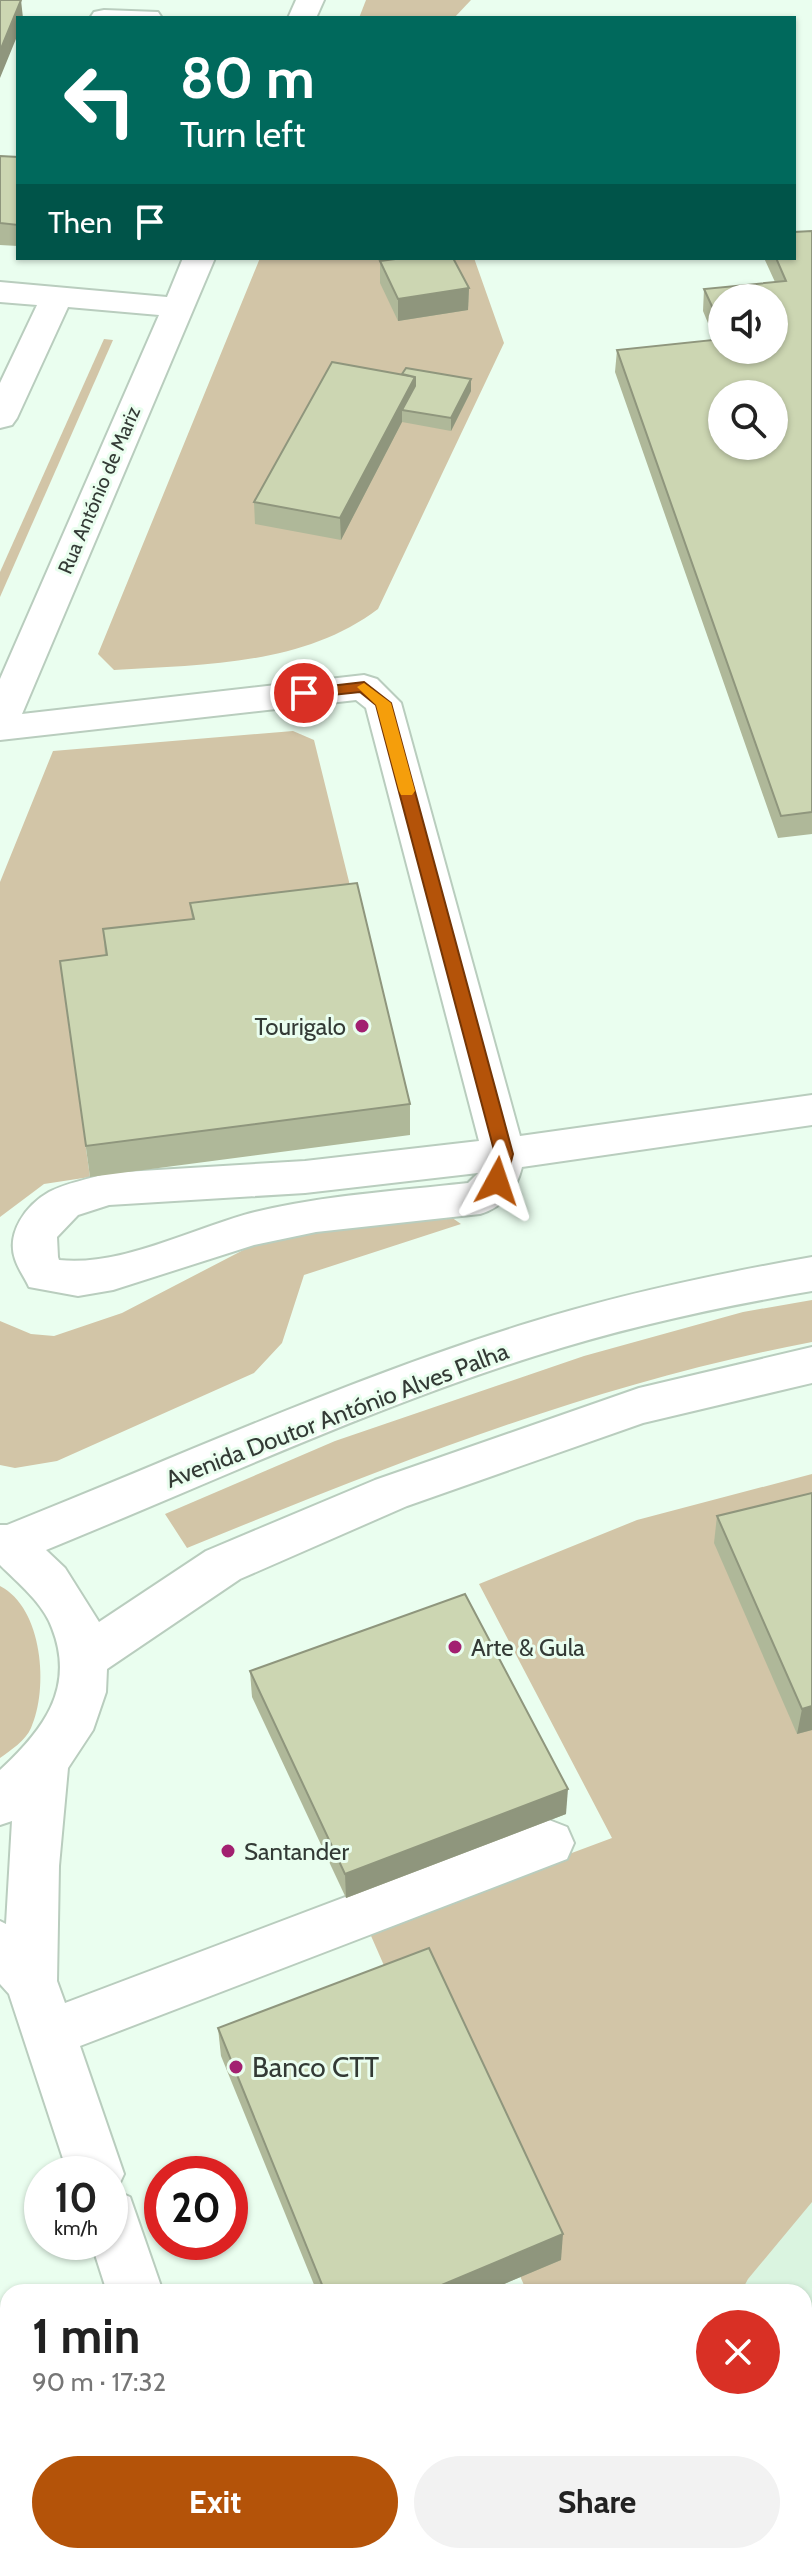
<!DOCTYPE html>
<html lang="en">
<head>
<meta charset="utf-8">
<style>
  body { margin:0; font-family:Cabin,sans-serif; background:#f2f2f2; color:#222; height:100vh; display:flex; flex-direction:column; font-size:30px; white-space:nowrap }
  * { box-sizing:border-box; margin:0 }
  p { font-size:26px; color:#767676 }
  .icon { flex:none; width:44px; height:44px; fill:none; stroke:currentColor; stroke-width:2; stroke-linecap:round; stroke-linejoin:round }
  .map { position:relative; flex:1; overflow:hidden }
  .sheet { position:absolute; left:0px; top:2284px; width:812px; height:280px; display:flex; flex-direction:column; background:#fff; border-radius:24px 24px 0 0; box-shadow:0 2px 6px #0004 }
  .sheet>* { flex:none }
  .guide { position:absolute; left:16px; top:16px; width:780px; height:244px; border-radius:0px; box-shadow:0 2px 6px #0004; background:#00695c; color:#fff; overflow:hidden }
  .tools { position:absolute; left:708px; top:284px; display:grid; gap:16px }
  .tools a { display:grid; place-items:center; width:80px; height:80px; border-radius:50%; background:#fff; box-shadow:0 2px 6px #0004; font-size:40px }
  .speed { position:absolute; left:24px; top:2156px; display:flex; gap:16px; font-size:40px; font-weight:700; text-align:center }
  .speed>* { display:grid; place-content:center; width:104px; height:104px; border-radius:50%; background:#fff; box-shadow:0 2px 6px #0004; line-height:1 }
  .speed small { font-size:20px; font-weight:400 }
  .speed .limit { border:12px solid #d22; background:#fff; color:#111 }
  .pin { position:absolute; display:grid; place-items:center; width:68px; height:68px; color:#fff; margin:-34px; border:4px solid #fff; border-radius:50%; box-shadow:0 2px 8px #0007 }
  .me { position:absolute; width:88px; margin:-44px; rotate:5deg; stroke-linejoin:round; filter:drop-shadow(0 0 6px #0008) }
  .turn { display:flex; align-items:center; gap:28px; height:168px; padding:0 32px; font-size:36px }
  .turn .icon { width:104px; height:104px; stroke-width:2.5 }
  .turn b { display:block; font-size:56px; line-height:68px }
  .then { display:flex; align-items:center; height:76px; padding:0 32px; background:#0003; gap:16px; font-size:30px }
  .round { display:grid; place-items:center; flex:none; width:84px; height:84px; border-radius:42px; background:#f2f2f2 }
  .overview { display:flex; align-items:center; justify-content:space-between; height:136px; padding:0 32px }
  h1 { font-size:48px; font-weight:800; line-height:60px }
  .cta { display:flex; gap:16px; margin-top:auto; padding:16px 32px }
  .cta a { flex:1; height:92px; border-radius:48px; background:#b45309; color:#fff; font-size:32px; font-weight:800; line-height:92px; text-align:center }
  .cta a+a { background:#f2f2f2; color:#222 }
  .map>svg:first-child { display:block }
  .built { fill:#daf4e0 }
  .green { fill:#d2c5a7 }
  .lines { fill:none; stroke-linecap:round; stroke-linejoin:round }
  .minor-casing { stroke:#b9cdbe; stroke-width:4 }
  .minor { fill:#fff; fill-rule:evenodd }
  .wall { fill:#afb899; fill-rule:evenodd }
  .shaded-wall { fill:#8f967d }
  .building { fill:#ccd6b2; stroke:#8f967d; stroke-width:2; fill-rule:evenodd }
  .route { fill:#b45309; stroke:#753606; stroke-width:2 }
  .slow { fill:#f59e0b }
  .poi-dot { fill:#a22070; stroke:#eafeef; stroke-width:3 }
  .labels { text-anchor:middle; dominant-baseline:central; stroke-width:6; stroke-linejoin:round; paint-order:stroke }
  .far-street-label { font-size:20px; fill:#333a35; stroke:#eafeef }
  .poi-label { font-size:24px; fill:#333a35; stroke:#eafeef; text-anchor:start }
  .street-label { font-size:24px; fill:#333a35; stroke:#eafeef }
  .near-poi-label { font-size:28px; fill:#333a35; stroke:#eafeef; text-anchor:start }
</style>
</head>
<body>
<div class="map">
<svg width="812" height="2564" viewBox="0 0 812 2564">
  <rect width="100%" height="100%" fill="#eafeef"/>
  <path class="built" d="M 812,2061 L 812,2564 L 570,2564 L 571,2556 L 804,2556 L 804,2292 L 649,2292 Z"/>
  <g class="green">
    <path d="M 366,0 L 471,0 L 454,18 L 359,18 Z"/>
    <path d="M 260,258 L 474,258 L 504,343 L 378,609 C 304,665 203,665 114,670 L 98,654 Z"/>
    <path d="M 104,339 L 113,340 L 0,597 L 0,572 Z"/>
    <path d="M 293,731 L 314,740 L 357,914 L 64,992 L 90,1177 L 44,1184 L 0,1217 L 0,882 L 53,751 Z"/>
    <path d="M 451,1217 L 461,1224 L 304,1275 L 282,1343 L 254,1373 L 57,1461 L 15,1468 L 0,1465 L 0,1321 L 31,1334 L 54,1336 L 122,1313 L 253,1245 L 358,1225 Z"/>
    <path d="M 812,1300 L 812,1342 C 595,1383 390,1465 187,1548 L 165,1514 L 335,1441 L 584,1356 L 743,1312 Z"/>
    <path d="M 812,1474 L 812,2202 L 748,2279 L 741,2292 L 527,2292 L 368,1929 L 612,1838 L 479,1584 L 637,1520 Z"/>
    <path d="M 0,1586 C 43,1608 49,1689 31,1728 C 26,1740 10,1751 0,1758 Z"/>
    <path d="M 396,2556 L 654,2556 L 653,2564 L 400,2564 Z"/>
  </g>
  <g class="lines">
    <defs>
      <g id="minor">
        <path d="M 296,0 L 324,0 L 316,18 L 288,18 Z"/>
        <path d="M 104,10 L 158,12 L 162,18 L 90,18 L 94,12 Z"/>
        <path d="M 183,258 L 215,258 L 22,714 L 364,675 L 377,679 L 401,703 L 520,1136 L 812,1095 L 812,1125 L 522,1167 C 516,1191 503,1207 480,1214 L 316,1232 L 254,1245 L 113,1290 L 78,1296 L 29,1287 C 25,1278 18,1269 15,1259 C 6,1233 26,1205 49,1192 C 66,1183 89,1179 108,1173 L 305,1161 L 479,1141 L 366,708 L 356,700 L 0,740 L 0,679 L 159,315 L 68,307 L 17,418 L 12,425 L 0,428 L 0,383 L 37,305 L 0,302 L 0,282 L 167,297 ZM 478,1173 L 468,1183 C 397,1191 325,1195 255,1212 C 195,1227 122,1267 59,1260 L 58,1257 L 57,1237 L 78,1215 L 109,1205 L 305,1193 Z"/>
        <path d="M 812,1257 L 812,1291 C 718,1307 626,1327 535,1356 C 368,1409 208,1484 46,1550 L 65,1568 L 99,1622 L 206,1551 L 375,1480 L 639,1388 L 812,1347 L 812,1383 L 643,1423 L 407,1506 L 240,1579 L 107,1669 L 106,1692 L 93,1730 L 68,1768 L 59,1866 L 57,1981 L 65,2003 L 549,1820 L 567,1827 L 574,1843 L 567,1859 L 80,2046 L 124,2174 L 116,2191 L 130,2197 L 163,2292 L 107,2292 L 91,2242 L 110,2242 L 110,2174 L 68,2174 L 9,1994 L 0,1984 L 0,1921 L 6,1924 L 12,1821 L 0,1825 L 0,1770 C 42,1731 76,1689 52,1628 C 43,1603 18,1583 0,1565 L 0,1525 L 7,1525 C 180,1456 350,1378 528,1323 C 621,1294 716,1274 812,1257 Z"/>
        <path d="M 191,2556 L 251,2556 L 253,2564 L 193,2564 Z"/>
      </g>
    </defs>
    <use href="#minor" class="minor-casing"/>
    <use href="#minor" class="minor"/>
  </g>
  <g class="wall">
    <path d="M 0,156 L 18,157 L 18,246 L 0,245 Z"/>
    <path d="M 812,231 L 812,834 L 778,838 L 615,372 L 617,350 L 715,340 L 703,311 L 704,289 L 775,282 L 764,258 L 794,258 ZM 722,298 L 774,350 L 722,350 Z"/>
    <path d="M 380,261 L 469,288 L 468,310 L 398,321 L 380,283 Z"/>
    <path d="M 332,362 L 471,391 L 451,431 L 402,422 L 341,540 L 255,524 L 254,502 Z"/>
    <path d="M 190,903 L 410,1104 L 410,1135 L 90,1177 L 60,961 L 105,955 L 103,929 L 192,919 Z"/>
    <path d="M 717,1516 L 812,1730 L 797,1734 L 714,1543 Z"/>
    <path d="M 250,1671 L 566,1814 L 346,1898 L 252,1697 Z"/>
    <path d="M 218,2028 L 561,2260 L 485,2292 L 317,2292 L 221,2056 Z"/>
  </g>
  <g class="shaded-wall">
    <path d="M 21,0 L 23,18 L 18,18 L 18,34 L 0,78 L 0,51 Z"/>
    <path d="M 469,288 L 468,310 L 398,321 L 398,299 Z"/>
    <path d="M 415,377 L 415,398 L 402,410 L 402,422 L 341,540 L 340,518 Z"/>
    <path d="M 471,379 L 471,391 L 451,431 L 451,418 Z"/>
    <path d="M 812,1706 L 812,1730 L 797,1734 L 802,1709 Z"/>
    <path d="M 568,1789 L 566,1814 L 346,1898 L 345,1874 Z"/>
    <path d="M 563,2234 L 561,2260 L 485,2292 L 425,2292 Z"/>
  </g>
  <g class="building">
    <path d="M 0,0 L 21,0 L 0,51 Z"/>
    <path d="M 0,156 L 18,157 L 18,225 L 0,223 Z"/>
    <path d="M 812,231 L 812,812 L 781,816 L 617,350 L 722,339 L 722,350 L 774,350 L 774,298 L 722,298 L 722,328 L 704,289 L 786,281 L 776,258 L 794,258 L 794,232 ZM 722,394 L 774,394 L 774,446 L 722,446 Z"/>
    <path d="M 403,258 L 453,258 L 469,288 L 398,299 L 380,261 Z"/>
    <path d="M 332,362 L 415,377 L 340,518 L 254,502 Z"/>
    <path d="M 406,368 L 471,379 L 451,418 L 402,410 L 415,386 L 415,377 L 402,374 Z"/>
    <path d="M 357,883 L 410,1104 L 86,1146 L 60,961 L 107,955 L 103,929 L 194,919 L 190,903 Z"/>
    <path d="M 812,1493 L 812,1706 L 802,1709 L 717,1516 Z"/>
    <path d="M 465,1594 L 568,1789 L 345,1874 L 250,1671 Z"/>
    <path d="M 429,1948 L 563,2234 L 425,2292 L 325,2292 L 218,2028 Z"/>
    <path d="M 0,2362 L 8,2386 L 8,2556 L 65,2556 L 68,2564 L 0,2564 Z"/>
  </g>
  <path class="route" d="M 364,682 L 391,703 L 513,1154 L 506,1181 L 497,1187 L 488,1181 L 495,1154 L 376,705 L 360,692 L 304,698 L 297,693 L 304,689 Z"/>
  <path class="slow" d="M 364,683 L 391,703 L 415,791 L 412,795 L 401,795 L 399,791 L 376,705 L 357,687 Z"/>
  <g class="poi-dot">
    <circle cx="362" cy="1026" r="8"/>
    <circle cx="455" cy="1647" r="8"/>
    <circle cx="228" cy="1851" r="8"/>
    <circle cx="236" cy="2067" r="8"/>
  </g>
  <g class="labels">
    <g class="far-street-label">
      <text transform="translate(99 490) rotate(-67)">Rua António de Mariz</text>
    </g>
    <g class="poi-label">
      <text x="346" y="1026" text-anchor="end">Tourigalo</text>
      <text x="471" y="1647">Arte &amp; Gula</text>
      <text x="244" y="1851">Santander</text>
    </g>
    <g class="street-label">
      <text transform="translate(337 1415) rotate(-21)">Avenida Doutor António Alves Palha</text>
    </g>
    <g class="near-poi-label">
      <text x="252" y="2067">Banco CTT</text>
    </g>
  </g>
</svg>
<div class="tools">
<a><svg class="icon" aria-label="sound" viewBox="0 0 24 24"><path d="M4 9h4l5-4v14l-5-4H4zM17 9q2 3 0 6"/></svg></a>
<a><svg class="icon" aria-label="search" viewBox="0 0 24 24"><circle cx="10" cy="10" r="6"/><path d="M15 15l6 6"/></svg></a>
</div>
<div class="speed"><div>10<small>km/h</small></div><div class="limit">20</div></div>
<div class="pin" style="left:304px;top:693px;background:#d93025"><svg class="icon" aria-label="arrive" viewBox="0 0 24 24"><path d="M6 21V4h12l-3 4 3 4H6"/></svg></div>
<svg class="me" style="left:497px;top:1181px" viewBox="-20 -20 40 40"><path d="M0-17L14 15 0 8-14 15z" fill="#b45309" stroke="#fff" stroke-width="4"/></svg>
<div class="guide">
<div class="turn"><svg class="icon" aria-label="left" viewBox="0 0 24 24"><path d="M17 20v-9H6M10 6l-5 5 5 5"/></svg><div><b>80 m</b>Turn left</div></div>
<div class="then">Then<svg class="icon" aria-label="arrive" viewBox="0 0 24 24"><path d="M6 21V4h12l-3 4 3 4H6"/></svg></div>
</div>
<section class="sheet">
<div class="overview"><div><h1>1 min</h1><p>90 m · 17:32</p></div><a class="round" style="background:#d93025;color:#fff"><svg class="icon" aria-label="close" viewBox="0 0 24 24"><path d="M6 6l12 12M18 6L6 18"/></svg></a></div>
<div class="cta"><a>Exit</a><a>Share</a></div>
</section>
</div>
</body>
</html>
